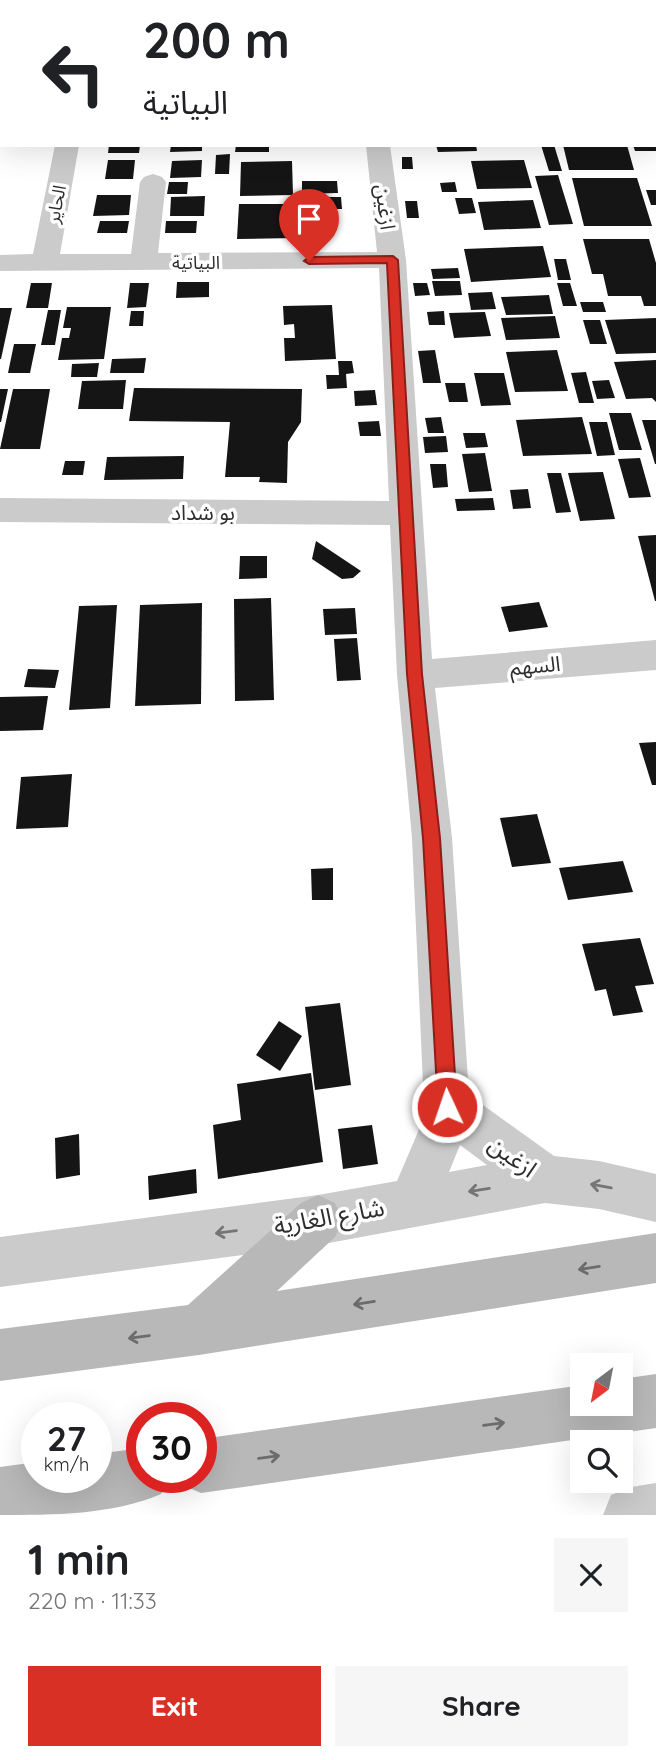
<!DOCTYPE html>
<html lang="en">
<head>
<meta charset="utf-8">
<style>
  body { margin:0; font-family:Quicksand,"Noto Sans Arabic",sans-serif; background:#f6f6f6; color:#202124; height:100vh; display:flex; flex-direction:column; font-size:26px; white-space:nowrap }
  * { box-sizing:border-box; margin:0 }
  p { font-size:23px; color:#757577 }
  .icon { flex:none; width:38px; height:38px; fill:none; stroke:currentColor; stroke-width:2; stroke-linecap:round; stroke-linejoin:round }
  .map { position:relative; height:1515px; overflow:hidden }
  .side { display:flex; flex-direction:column; background:#fff; flex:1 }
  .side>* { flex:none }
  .guide { position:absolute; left:0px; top:0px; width:656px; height:147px; box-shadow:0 7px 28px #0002; background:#fff; color:#202124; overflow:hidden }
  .needle { width:46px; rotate:212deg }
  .tools { position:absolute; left:570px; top:1353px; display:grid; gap:14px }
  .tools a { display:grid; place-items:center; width:63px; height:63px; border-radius:0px; background:#fff; box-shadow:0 7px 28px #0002; font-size:35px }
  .speed { position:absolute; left:21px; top:1402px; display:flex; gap:14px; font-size:35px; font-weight:700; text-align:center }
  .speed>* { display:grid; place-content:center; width:91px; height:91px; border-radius:50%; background:#fff; box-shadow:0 7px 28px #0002; line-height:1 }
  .speed small { font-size:18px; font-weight:400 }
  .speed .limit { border:10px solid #d22; background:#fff; color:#111 }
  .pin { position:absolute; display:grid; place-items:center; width:60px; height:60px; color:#fff; margin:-72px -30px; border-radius:50% 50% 50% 0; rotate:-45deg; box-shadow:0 0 7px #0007 }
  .pin .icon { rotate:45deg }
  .me { position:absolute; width:77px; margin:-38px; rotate:357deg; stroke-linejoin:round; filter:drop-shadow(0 0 5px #0008) }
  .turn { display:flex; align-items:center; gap:24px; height:147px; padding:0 28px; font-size:32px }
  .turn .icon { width:91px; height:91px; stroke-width:2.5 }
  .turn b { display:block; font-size:49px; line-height:60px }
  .round { display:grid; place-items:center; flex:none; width:74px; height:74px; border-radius:0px; background:#f6f6f6 }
  .headline { display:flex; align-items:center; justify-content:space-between; height:119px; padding:0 28px }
  h1 { font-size:42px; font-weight:700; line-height:52px }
  .action { display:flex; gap:14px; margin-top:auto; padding:14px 28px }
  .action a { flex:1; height:80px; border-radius:0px; background:#d93025; color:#fff; font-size:28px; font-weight:700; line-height:80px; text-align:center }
  .action a+a { background:#f6f6f6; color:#202124 }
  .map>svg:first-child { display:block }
  .building { fill:#151515 }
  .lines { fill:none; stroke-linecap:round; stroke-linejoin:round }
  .lane { fill:#cbcbcb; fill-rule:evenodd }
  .street { fill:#cbcbcb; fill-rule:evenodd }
  .secondary { fill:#b8b8b8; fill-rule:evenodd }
  .oneway { stroke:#757575 }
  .oneway2 { stroke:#6c6c6c }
  .route { fill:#d93025; stroke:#8d1f18; stroke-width:2 }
  .labels { text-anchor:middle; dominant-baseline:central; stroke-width:7; stroke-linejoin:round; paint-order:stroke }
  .far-street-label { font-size:18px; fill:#2e2e2e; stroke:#fff }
  .street-label { font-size:21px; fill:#2e2e2e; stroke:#fff }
  .near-street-label { font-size:24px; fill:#2e2e2e; stroke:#fff }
</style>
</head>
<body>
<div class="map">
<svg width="656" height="1515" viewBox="0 0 656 1515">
  <rect width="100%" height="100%" fill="#fff"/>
  <g class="building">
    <path d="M 109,145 L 140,145 L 139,153 L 108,153 Z"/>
    <path d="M 171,145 L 202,145 L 202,151 L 170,152 Z"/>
    <path d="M 236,145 L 269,145 L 269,152 L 235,152 Z"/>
    <path d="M 436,145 L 476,145 L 477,151 L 438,152 Z"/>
    <path d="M 541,145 L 554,145 L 562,171 L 549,171 Z"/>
    <path d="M 563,145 L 627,145 L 634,170 L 569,170 Z"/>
    <path d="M 633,145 L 656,145 L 656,151 L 635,151 Z"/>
    <path d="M 230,154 L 229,174 L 215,174 L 216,155 Z"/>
    <path d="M 402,157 L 412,157 L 413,169 L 402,169 Z"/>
    <path d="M 108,160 L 135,160 L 133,179 L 105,179 Z"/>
    <path d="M 202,160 L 201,177 L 170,178 L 172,161 Z"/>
    <path d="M 524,160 L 532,188 L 477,189 L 471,161 Z"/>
    <path d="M 292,161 L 293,195 L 240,196 L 241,162 Z"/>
    <path d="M 558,175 L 573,224 L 549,225 L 535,176 Z"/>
    <path d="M 572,178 L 637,178 L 652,226 L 584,226 Z"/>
    <path d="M 302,181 L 337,181 L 338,193 L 302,194 Z"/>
    <path d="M 169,182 L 188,182 L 187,194 L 167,194 Z"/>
    <path d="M 455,182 L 457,192 L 442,192 L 440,183 Z"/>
    <path d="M 646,190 L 656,190 L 656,205 L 651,205 Z"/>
    <path d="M 97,195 L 131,195 L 129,215 L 93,216 Z"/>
    <path d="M 205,196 L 204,216 L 170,216 L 171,197 Z"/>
    <path d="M 325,197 L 341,197 L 342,209 L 325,209 Z"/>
    <path d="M 455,198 L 472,198 L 476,213 L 459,214 Z"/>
    <path d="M 533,200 L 541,228 L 484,230 L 478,202 Z"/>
    <path d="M 405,201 L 417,201 L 419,218 L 407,218 Z"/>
    <path d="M 239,204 L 294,204 L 295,238 L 237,239 Z"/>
    <path d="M 100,221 L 129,221 L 127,233 L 97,233 Z"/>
    <path d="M 166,221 L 197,221 L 196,233 L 165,233 Z"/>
    <path d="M 583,239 L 649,239 L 656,263 L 656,306 L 644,306 L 641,296 L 608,296 L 603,274 L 592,274 Z"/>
    <path d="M 543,246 L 551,277 L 471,282 L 464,249 Z"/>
    <path d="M 554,259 L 566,259 L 571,280 L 558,280 Z"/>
    <path d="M 458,268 L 460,278 L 433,279 L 431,269 Z"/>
    <path d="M 432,281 L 460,281 L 462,295 L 435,296 Z"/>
    <path d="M 177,282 L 209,282 L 209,297 L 176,298 Z"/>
    <path d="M 31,283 L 52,283 L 48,308 L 26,308 Z"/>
    <path d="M 130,283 L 149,283 L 146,307 L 127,308 Z"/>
    <path d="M 413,283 L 427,283 L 430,295 L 415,296 Z"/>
    <path d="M 557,283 L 570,283 L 577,306 L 563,306 Z"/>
    <path d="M 492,292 L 496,309 L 471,310 L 468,293 Z"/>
    <path d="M 549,295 L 553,314 L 506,315 L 501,297 Z"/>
    <path d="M 580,302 L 603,302 L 606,312 L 583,312 Z"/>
    <path d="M 332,305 L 336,359 L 285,361 L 284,338 L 295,338 L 294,324 L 284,325 L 283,306 Z"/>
    <path d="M 67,307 L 111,307 L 104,359 L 58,360 L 62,338 L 69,338 L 71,328 L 63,328 Z"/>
    <path d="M 0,308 L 12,308 L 1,359 L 0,359 Z"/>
    <path d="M 48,310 L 61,310 L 55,345 L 41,345 Z"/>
    <path d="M 131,311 L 144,311 L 143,326 L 129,326 Z"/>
    <path d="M 444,311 L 445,325 L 429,325 L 427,312 Z"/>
    <path d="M 485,312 L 491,336 L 454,338 L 449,313 Z"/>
    <path d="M 555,316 L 560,338 L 506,340 L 501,318 Z"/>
    <path d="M 656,318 L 656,353 L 616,354 L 605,320 Z"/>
    <path d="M 583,320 L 600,320 L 607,344 L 590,344 Z"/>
    <path d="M 14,344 L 36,344 L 30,373 L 8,373 Z"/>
    <path d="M 435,350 L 441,383 L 423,383 L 418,351 Z"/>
    <path d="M 557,350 L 568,391 L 515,392 L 506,352 Z"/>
    <path d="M 146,358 L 144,373 L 110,373 L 112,359 Z"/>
    <path d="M 656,360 L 656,402 L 652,398 L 626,399 L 614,362 Z"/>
    <path d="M 338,361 L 352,361 L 354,373 L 346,374 L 347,388 L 327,389 L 326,375 L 339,375 Z"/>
    <path d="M 99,363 L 97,377 L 71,377 L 72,364 Z"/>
    <path d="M 586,372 L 594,403 L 579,403 L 571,373 Z"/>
    <path d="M 474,373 L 504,373 L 511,405 L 481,406 Z"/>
    <path d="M 126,380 L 123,409 L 78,409 L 82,381 Z"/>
    <path d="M 609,380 L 615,398 L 597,399 L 592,381 Z"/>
    <path d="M 445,383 L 465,383 L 468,402 L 449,402 Z"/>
    <path d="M 134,388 L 302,389 L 301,422 L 288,442 L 287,483 L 259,482 L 260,477 L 225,477 L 230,422 L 129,421 Z"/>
    <path d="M 0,389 L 8,389 L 1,422 L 0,422 Z"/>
    <path d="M 13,389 L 50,389 L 40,449 L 0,449 Z"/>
    <path d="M 375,390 L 377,405 L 355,406 L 354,391 Z"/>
    <path d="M 609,413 L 631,413 L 642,450 L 619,450 Z"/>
    <path d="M 441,417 L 444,433 L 428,433 L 425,418 Z"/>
    <path d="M 582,417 L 592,454 L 523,456 L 516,420 Z"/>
    <path d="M 642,420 L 656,420 L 656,464 L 655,464 Z"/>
    <path d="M 379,421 L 381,436 L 360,436 L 358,422 Z"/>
    <path d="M 589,422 L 607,422 L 615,455 L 597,456 Z"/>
    <path d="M 463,433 L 485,433 L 488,447 L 466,448 Z"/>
    <path d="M 446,436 L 448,452 L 425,453 L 423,437 Z"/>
    <path d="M 485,453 L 492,491 L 469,492 L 462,454 Z"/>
    <path d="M 184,456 L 183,479 L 104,480 L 107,457 Z"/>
    <path d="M 640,458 L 651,497 L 629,498 L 618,459 Z"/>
    <path d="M 65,461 L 85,461 L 83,475 L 62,475 Z"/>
    <path d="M 430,464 L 446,464 L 448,487 L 433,488 Z"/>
    <path d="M 603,472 L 615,519 L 580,521 L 568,473 Z"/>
    <path d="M 547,473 L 561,473 L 571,512 L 556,513 Z"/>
    <path d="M 528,489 L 531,508 L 513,509 L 510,490 Z"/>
    <path d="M 493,498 L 495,510 L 457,511 L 455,499 Z"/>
    <path d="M 656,535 L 656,601 L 655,601 L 638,536 Z"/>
    <path d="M 316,541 L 361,571 L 353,578 L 342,579 L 312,559 Z"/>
    <path d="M 240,556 L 267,556 L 267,578 L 239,579 Z"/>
    <path d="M 271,598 L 274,700 L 235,701 L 234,599 Z"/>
    <path d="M 539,602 L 548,627 L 509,632 L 501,607 Z"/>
    <path d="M 202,603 L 201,704 L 135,706 L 140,605 Z"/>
    <path d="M 117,605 L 110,708 L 69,710 L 79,606 Z"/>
    <path d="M 355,608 L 357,634 L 325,635 L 323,609 Z"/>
    <path d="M 357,638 L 361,680 L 337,681 L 334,639 Z"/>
    <path d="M 28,669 L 59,670 L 55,688 L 24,687 Z"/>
    <path d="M 48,696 L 43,730 L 0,731 L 0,697 Z"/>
    <path d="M 656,742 L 656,785 L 652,785 L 639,743 Z"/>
    <path d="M 72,774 L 68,827 L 16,829 L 21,777 Z"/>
    <path d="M 537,814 L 551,863 L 512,867 L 500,818 Z"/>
    <path d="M 623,861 L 633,892 L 568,900 L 559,868 Z"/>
    <path d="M 333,868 L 333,900 L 312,900 L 311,869 Z"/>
    <path d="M 640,938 L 654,984 L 635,986 L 643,1012 L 613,1016 L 606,989 L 595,991 L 582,944 Z"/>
    <path d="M 340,1003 L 351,1085 L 315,1090 L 305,1007 Z"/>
    <path d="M 279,1021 L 302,1036 L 280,1071 L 256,1055 Z"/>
    <path d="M 311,1073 L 323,1162 L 218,1179 L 213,1125 L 241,1120 L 237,1084 Z"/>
    <path d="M 372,1125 L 378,1164 L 343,1169 L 338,1129 Z"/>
    <path d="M 79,1134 L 80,1175 L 56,1179 L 55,1138 Z"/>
    <path d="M 196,1169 L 197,1193 L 149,1200 L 148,1176 Z"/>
  </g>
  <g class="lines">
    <path class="lane" d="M 251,0 L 263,0 L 264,2 L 252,2 Z"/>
    <g class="street">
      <rect x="87" y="0" width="22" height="2"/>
      <rect x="355" y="0" width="22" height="2"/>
      <rect x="654" y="61" width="2" height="14"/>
      <rect x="0" y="69" width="2" height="14"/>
      <rect x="0" y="119" width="2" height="14"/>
      <path d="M 55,145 L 79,145 L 60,254 L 131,254 L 140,182 L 144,177 L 153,174 L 162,177 L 166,182 L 158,253 L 377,252 L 366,145 L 390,145 L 406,260 L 432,659 L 656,640 L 656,670 L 435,688 L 452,838 L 469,1095 L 554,1156 L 599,1161 L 656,1174 L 656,1222 L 599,1209 L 545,1203 L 318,1245 L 0,1287 L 0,1237 L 318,1195 L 397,1181 L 418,1132 L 424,1107 L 412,838 L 397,675 L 390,525 L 0,522 L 0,498 L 389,501 L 379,268 L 0,271 L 0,255 L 33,254 ZM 460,1145 L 487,1165 L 449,1172 Z"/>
      <path d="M 656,1483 L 656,1515 L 603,1515 L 611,1495 L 631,1487 Z"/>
    </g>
    <g class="secondary">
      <path d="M 318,1195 L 335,1203 L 343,1220 L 335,1237 L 277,1291 L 656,1233 L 656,1283 L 199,1355 L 0,1381 L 0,1329 L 188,1305 L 301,1203 Z"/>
      <path d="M 656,1374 L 656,1428 L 201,1493 L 182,1485 L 178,1477 L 201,1477 L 201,1439 L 583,1385 L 583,1404 L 621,1404 L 621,1379 Z"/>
      <path d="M 142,1448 L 142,1477 L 169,1477 L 161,1494 C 112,1515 53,1515 0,1515 L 0,1467 L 37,1462 L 37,1477 L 96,1477 L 96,1454 Z"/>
    </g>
  </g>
  <defs><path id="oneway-shaft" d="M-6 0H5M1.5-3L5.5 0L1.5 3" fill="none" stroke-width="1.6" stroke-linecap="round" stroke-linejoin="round" transform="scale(1.75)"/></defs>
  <g class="oneway">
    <use href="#oneway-shaft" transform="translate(601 1186) rotate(-170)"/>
    <use href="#oneway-shaft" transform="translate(479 1190) rotate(171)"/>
    <use href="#oneway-shaft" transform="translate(226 1232) rotate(173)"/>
  </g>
  <g class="oneway2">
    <use href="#oneway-shaft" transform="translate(589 1268) rotate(171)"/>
    <use href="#oneway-shaft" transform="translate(364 1303) rotate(171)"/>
    <use href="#oneway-shaft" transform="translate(139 1337) rotate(173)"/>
    <use href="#oneway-shaft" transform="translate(494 1424) rotate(-8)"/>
    <use href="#oneway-shaft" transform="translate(269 1457) rotate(-8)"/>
  </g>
  <path class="route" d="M 393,256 L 398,260 L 422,674 L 440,838 L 457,1107 L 454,1114 L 447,1116 L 441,1114 L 438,1107 L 423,838 L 407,674 L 387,263 L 309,264 L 304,261 L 309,257 Z"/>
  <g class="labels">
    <g class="far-street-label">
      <text transform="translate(56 204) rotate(-79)">الحاير</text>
      <text x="196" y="262">البياتية</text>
    </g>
    <g class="street-label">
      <text transform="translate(386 207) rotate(83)">ازغين</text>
      <text x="203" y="512">بو شداد</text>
      <text transform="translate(535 665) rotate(-5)">السهم</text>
    </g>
    <g class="near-street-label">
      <text transform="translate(513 1156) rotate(36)">ازغين</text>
      <text transform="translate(329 1216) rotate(-10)">شارع الغارية</text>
    </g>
  </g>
</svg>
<div class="tools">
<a><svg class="needle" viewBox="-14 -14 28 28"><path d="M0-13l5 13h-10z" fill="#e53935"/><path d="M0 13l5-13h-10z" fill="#757577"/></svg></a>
<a><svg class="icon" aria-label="search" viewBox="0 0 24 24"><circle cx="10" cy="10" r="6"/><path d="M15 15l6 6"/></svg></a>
</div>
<div class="speed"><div>27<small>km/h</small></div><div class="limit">30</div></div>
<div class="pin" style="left:309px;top:261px;background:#d93025"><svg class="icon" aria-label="arrive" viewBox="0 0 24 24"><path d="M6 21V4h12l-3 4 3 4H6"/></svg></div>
<svg class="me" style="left:447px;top:1107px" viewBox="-20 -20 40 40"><circle r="17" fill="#d93025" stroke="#fff" stroke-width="3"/><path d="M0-11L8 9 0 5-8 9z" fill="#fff"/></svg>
<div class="guide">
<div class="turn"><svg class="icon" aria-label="left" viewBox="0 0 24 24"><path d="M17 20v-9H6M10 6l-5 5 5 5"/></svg><div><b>200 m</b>البياتية</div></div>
</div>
</div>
<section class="side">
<div class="headline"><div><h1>1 min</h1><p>220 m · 11:33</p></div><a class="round"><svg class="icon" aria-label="close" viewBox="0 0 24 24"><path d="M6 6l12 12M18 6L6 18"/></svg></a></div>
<div class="action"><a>Exit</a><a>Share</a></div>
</section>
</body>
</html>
